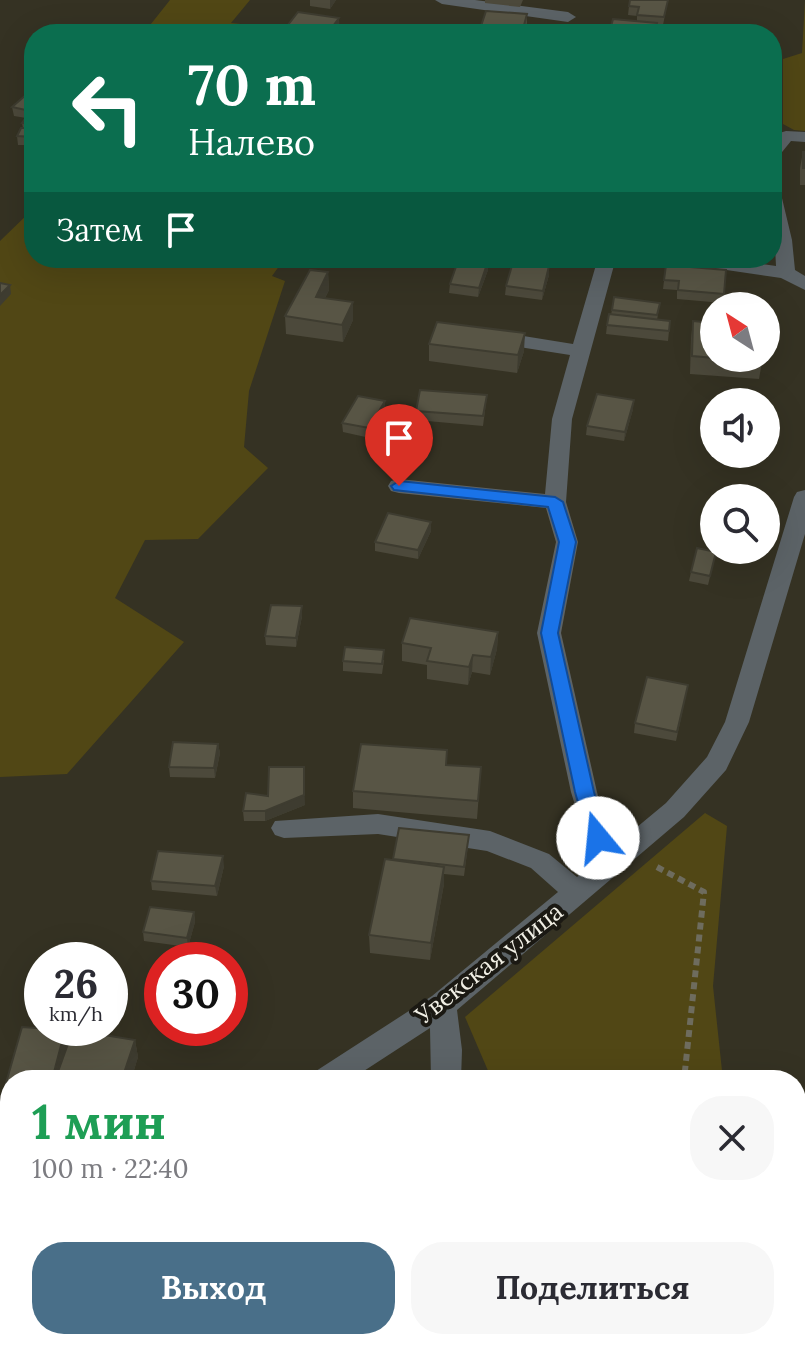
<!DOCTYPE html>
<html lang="ru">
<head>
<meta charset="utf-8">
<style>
  body { margin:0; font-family:Lora,serif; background:#f7f7f7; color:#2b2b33; height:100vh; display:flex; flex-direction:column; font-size:30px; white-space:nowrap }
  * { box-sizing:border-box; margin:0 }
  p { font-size:26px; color:#7c7c81 }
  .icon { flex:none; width:44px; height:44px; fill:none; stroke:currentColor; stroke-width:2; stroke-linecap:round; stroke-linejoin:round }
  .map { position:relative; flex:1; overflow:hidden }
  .panel { position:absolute; left:0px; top:1070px; width:806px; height:280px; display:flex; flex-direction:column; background:#fff; border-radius:32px 32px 0 0; box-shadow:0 8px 32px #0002 }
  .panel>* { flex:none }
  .top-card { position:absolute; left:24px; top:24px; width:758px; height:244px; border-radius:32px; box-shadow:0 8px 32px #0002; background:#0b6e4f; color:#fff; overflow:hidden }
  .needle { width:52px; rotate:324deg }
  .tools { position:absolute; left:700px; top:292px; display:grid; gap:16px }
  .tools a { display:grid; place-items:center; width:80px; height:80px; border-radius:50%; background:#fff; box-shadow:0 8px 32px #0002; font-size:40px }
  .speed { position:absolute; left:24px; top:942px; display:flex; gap:16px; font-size:40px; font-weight:700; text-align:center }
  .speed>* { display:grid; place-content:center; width:104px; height:104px; border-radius:50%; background:#fff; box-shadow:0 8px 32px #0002; line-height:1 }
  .speed small { font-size:20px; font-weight:400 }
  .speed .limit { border:12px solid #d22; background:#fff; color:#111 }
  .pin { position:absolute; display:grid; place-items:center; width:68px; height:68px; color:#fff; margin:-82px -34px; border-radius:50% 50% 50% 0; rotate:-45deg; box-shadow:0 0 8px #0007 }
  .pin .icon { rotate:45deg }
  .me { position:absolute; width:88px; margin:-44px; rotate:343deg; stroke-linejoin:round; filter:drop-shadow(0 0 6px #0008) }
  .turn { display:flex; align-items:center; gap:28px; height:168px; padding:0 32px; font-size:36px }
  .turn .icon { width:104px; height:104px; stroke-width:2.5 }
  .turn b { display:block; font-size:56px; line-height:68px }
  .then { display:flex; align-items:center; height:76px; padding:0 32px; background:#0003; gap:16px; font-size:30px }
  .round { display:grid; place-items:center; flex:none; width:84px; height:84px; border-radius:32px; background:#f7f7f7 }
  .headline { display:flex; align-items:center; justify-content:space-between; height:136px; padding:0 32px }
  h1 { font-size:48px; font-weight:700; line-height:60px; color:#1e9e55 }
  .button { display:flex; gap:16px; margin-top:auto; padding:16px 32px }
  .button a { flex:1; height:92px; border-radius:32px; background:#496f89; color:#fff; font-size:32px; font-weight:700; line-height:92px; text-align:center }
  .button a+a { background:#f7f7f7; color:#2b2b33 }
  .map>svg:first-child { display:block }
  .green { fill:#514715 }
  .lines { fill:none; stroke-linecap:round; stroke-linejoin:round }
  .path { stroke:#6e6c5e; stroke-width:6; stroke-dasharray:7 5; stroke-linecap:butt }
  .minor { fill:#5c6367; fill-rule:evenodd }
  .wall { fill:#4c493b }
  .shaded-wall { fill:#3e3c30 }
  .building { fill:#585545; stroke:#3e3c30; stroke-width:2 }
  .route { fill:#1a73e8; stroke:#114b97; stroke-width:2 }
  .labels { text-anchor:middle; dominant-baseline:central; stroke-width:8; stroke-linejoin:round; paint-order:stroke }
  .street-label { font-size:24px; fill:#f1efe5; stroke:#1b1913 }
</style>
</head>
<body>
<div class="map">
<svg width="805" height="1350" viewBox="0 0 805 1350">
  <rect width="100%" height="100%" fill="#353223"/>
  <g class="green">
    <path d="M 170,0 L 250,0 L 231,23 L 272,27 L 267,34 L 143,34 Z"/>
    <path d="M 805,0 L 805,131 L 794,130 L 783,124 L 783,59 L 802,53 Z"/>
    <path d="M 34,208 L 34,258 L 285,258 L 272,276 L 285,281 L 249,391 L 244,447 L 268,468 L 198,539 L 145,540 L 115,598 L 184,642 L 67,774 L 0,777 L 0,241 Z"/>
    <path d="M 705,813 L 727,826 L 713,986 L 723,1080 L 492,1080 L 465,1017 Z"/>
    <path d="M 796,1250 L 805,1255 L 805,1350 L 641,1350 L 635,1340 L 796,1340 Z"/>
  </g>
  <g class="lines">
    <g class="path">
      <path d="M 657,867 L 704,892 L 684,1080"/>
      <path d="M 791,1340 L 805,1349"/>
    </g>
    <g class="minor">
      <path d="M 435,0 L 475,0 L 568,12 L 576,17 L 568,22 L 442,4 Z"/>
      <path d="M 786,131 L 805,132 L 805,142 L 791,141 L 778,157 L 772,158 C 772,146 772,134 786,131 Z"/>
      <path d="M 772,189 L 781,194 L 792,240 L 795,270 L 805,276 L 805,290 L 781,278 L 672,262 L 670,258 L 719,258 L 776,266 Z"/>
      <path d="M 598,258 L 616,258 L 572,419 L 566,502 L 578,542 L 561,633 L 597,792 L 609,833 L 619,842 L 666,803 L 707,757 L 725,722 L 794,497 L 797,492 L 805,490 L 805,534 L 749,722 L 726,770 L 684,817 L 457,1010 L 462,1050 L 461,1080 L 431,1080 L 430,1028 L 350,1080 L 311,1080 L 316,1071 L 432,996 L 558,892 L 531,868 L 487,851 L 378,834 L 284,838 L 275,835 L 271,828 L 275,821 L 378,814 L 490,831 L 549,854 L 577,877 L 601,857 L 585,838 L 571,792 L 537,633 L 556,542 L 546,508 L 399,493 L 391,491 L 388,486 L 391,481 L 399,479 L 545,494 L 552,419 L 570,355 L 493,343 L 483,337 L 493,331 L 573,344 Z"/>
      <path d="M 10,1218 L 10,1248 L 0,1252 L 0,1222 Z"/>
      <path d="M 430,1340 L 462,1340 L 463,1350 L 429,1350 Z"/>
    </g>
  </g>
  <g class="wall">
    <path d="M 310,0 L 336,0 L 330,9 L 310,6 Z"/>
    <path d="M 485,0 L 523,0 L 520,7 L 485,3 Z"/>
    <path d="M 668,0 L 663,25 L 657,25 L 656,34 L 609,34 L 637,21 L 637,16 L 628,15 L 629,6 Z"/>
    <path d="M 527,14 L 527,23 L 524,34 L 481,34 L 481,26 Z"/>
    <path d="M 34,95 L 34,145 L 18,145 L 17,136 L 23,128 L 22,123 L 26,118 L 14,116 L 12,107 Z"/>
    <path d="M 803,152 L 805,152 L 805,185 L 800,185 L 800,168 Z"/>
    <path d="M 666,265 L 724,294 L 723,303 L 677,299 L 677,290 L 663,289 Z"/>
    <path d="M 488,270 L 478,297 L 449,293 L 450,284 Z"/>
    <path d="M 328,272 L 329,290 L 325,298 L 353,320 L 343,342 L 286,334 L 285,316 Z"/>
    <path d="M 549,275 L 542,300 L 505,295 L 506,286 Z"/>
    <path d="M 660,303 L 657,320 L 670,321 L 668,341 L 606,334 L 607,325 L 611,315 L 612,310 Z"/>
    <path d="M 693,321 L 762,362 L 759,379 L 690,374 L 691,338 Z"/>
    <path d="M 429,344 L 524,351 L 517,373 L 429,361 Z"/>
    <path d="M 487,395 L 483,426 L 416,420 L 416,411 Z"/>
    <path d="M 385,401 L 385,411 L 370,438 L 343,432 L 342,423 Z"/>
    <path d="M 633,409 L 624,441 L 586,435 L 587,426 Z"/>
    <path d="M 431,522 L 431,531 L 418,559 L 375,551 L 375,542 Z"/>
    <path d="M 716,552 L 708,585 L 689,581 L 691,572 Z"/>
    <path d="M 302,616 L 296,647 L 266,645 L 265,636 Z"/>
    <path d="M 498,632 L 497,649 L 490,675 L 472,672 L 468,685 L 427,679 L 427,665 L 402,661 L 402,643 Z"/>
    <path d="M 384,660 L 382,674 L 343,671 L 343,661 Z"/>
    <path d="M 686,695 L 676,741 L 634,733 L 635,723 Z"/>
    <path d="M 218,744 L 220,753 L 215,778 L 170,777 L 169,767 Z"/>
    <path d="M 447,750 L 447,765 L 481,767 L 477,819 L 353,808 L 353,791 Z"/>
    <path d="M 305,805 L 265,821 L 244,821 L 243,811 Z"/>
    <path d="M 399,828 L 468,845 L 464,876 L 444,874 L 444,884 L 430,960 L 370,953 L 369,935 L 393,860 Z"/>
    <path d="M 224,866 L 217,896 L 152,890 L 151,881 Z"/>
    <path d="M 194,912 L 195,922 L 188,947 L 144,941 L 143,932 Z"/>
    <path d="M 22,1027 L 65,1030 L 68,1043 L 73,1030 L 135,1040 L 138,1057 L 131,1080 L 10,1080 L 10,1128 L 3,1128 L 0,1118 L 0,1104 Z"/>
    <path d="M 71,1340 L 127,1340 L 111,1350 L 76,1350 Z"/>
  </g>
  <g class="shaded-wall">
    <path d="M 330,0 L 336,0 L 330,9 Z"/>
    <path d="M 339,18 L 340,33 L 327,34 Z"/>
    <path d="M 488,261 L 488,270 L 478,297 L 479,288 Z"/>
    <path d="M 549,266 L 549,275 L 542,300 L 543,291 Z"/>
    <path d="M 328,272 L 329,290 L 317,314 L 316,297 Z"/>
    <path d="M 10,285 L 11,294 L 0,306 L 0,295 Z"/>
    <path d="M 353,302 L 353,320 L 343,342 L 342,325 Z"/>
    <path d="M 525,333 L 524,351 L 517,373 L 518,355 Z"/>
    <path d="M 634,400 L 633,409 L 624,441 L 625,432 Z"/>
    <path d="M 385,401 L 385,411 L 370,438 L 369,428 Z"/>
    <path d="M 431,522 L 431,531 L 418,559 L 418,550 Z"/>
    <path d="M 302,606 L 302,616 L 296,647 L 296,638 Z"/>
    <path d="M 498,632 L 497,649 L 490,675 L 491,657 Z"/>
    <path d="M 473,655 L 472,672 L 468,685 L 469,667 Z"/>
    <path d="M 218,744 L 220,753 L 215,778 L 214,768 Z"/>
    <path d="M 304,767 L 305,805 L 265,821 L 265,811 Z"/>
    <path d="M 223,856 L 224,866 L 217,896 L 215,886 Z"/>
    <path d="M 444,867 L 444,884 L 430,960 L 431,943 Z"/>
    <path d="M 194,912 L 195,922 L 188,947 L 187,938 Z"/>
    <path d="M 65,1030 L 69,1047 L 61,1080 L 52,1080 Z"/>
    <path d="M 135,1040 L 138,1057 L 131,1080 L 124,1080 L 123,1076 Z"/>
    <path d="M 99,1340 L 127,1340 L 111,1350 L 84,1350 Z"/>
  </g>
  <g class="building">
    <path d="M 630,0 L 668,0 L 664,17 L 637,15 L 639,7 L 629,6 Z"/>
    <path d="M 486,11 L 527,14 L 523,29 L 481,26 Z"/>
    <path d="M 298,12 L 339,18 L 327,34 L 281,34 Z"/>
    <path d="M 613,19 L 657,23 L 655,34 L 609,34 Z"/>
    <path d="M 663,29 L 699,34 L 661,34 Z"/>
    <path d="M 27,94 L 34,95 L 34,106 L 30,111 L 12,107 Z"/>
    <path d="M 30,112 L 34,112 L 34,124 L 22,123 Z"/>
    <path d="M 21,128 L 34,128 L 34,137 L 17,136 Z"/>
    <rect x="803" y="152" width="2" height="16"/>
    <path d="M 459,258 L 488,261 L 479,288 L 450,284 Z"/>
    <path d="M 513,262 L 549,266 L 543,291 L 506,286 Z"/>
    <path d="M 666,265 L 726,270 L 724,294 L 678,290 L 679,281 L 664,280 Z"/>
    <path d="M 310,270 L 328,272 L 316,297 L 353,302 L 342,325 L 285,316 Z"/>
    <path d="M 0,283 L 10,285 L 0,295 Z"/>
    <path d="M 614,297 L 660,303 L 657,315 L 612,310 Z"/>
    <path d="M 609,314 L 670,321 L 669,331 L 607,325 Z"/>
    <path d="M 693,321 L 714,323 L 714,358 L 762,358 L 762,362 L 692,356 Z"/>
    <path d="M 437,322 L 525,333 L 518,355 L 429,344 Z"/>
    <path d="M 420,390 L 487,395 L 483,416 L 416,411 Z"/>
    <path d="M 597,394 L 634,400 L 625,432 L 587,426 Z"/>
    <path d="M 358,396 L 385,401 L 369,428 L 342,423 Z"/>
    <path d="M 388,513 L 431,522 L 418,550 L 375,542 Z"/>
    <path d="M 697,548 L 716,552 L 710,576 L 691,572 Z"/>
    <path d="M 271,605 L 302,606 L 296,638 L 265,636 Z"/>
    <path d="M 410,618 L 498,632 L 491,657 L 473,655 L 469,667 L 427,661 L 431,648 L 402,643 Z"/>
    <path d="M 345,647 L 384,650 L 382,664 L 343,661 Z"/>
    <path d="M 647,677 L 688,685 L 677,732 L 635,723 Z"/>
    <path d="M 173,742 L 218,744 L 214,768 L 169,767 Z"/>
    <path d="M 361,744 L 447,750 L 446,765 L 481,767 L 478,801 L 353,791 Z"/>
    <path d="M 269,767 L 304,767 L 304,795 L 265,811 L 243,811 L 246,793 L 268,796 Z"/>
    <path d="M 399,828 L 469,835 L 464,867 L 393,859 Z"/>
    <path d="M 158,851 L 223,856 L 215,886 L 151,881 Z"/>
    <path d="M 385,859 L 444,867 L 431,943 L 369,935 Z"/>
    <path d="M 150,907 L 194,912 L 187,938 L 143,932 Z"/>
    <path d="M 64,950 L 100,960 L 59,960 Z"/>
    <path d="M 22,1027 L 65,1030 L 52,1080 L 10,1080 L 10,1112 L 0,1112 L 0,1104 Z"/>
    <path d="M 73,1030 L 135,1040 L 123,1076 L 111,1074 L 109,1080 L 55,1080 Z"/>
    <path d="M 74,1340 L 99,1340 L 84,1350 L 80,1350 Z"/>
    <path d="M 483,1340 L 533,1340 L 532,1350 L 482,1350 Z"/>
  </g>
  <path class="route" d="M 399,481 L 555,497 L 563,502 L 576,542 L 558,633 L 594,792 L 608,838 L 605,843 L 591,843 L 588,838 L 575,792 L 541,633 L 559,542 L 548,507 L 394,490 L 391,486 Z"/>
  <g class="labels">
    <g class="street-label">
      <text transform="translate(489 963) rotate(-38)">Увекская улица</text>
    </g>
  </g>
</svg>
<div class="tools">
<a><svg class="needle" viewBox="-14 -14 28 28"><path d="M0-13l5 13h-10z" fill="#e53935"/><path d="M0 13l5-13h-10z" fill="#7c7c81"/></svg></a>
<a><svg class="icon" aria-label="sound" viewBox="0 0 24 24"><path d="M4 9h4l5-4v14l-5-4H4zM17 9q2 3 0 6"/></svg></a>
<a><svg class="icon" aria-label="search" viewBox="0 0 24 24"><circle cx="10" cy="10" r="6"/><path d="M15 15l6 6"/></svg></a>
</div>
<div class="speed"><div>26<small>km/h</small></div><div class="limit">30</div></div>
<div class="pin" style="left:399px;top:486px;background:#d93025"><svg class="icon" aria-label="arrive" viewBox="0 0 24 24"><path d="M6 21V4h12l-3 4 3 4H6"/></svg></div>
<svg class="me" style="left:598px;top:838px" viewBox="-20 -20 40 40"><circle r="19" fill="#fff"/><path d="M0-13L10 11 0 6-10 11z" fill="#1a73e8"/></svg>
<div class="top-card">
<div class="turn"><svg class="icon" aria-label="left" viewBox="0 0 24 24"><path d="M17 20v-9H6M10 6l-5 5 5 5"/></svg><div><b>70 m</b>Налево</div></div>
<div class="then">Затем<svg class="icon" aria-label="arrive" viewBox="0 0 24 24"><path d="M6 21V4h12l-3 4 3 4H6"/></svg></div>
</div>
<section class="panel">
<div class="headline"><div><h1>1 мин</h1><p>100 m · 22:40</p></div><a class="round"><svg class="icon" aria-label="close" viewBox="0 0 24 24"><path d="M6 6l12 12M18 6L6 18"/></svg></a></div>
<div class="button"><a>Выход</a><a>Поделиться</a></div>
</section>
</div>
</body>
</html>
